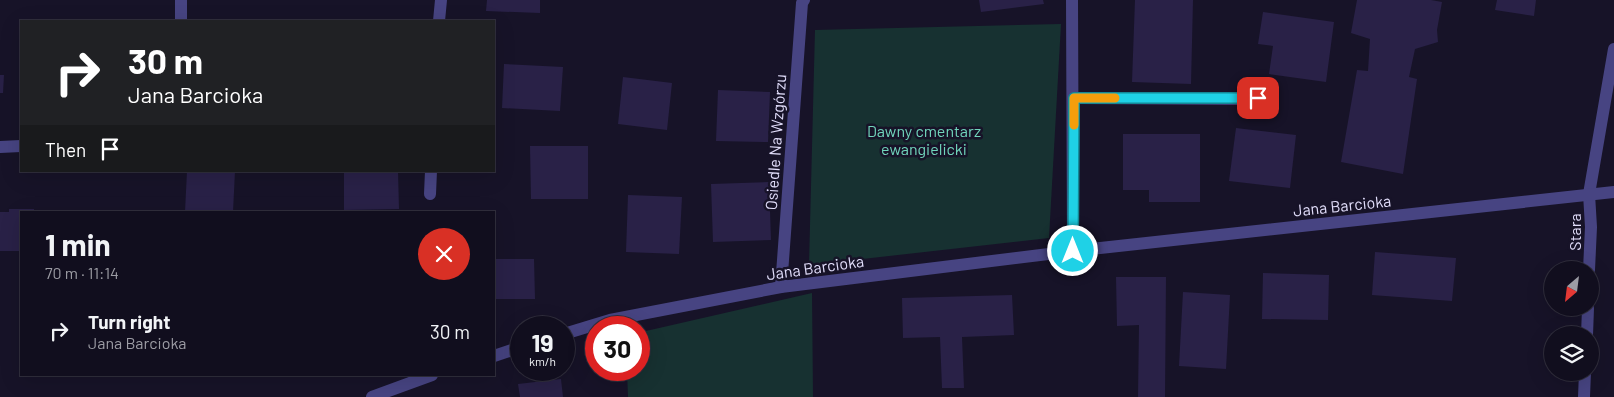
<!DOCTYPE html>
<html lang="en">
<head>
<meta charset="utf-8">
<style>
  body { margin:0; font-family:Barlow,sans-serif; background:#1e1c2b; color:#f1f3f6; height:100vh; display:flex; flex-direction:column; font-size:19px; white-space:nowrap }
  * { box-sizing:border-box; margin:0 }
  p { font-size:16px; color:#9c9ca4 }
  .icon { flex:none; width:28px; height:28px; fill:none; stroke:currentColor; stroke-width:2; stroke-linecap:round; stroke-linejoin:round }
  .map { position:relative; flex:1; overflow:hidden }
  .side { position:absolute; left:20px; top:211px; width:475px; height:165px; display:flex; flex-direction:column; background:#110e1e; border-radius:0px; box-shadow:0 5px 20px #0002,0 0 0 1px #302e3c }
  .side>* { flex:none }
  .guide { position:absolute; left:20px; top:20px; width:475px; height:152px; border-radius:0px; box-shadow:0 5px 20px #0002,0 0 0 1px #302e3c; background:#202124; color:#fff; overflow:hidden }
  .needle { width:32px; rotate:208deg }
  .fabs { position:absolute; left:1544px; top:261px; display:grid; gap:10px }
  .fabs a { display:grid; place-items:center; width:55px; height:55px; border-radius:50%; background:#110e1e; box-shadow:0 5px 20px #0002,0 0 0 1px #302e3c; font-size:25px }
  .speed { position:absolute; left:510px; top:316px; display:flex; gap:10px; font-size:25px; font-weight:700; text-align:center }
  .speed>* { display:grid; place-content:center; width:65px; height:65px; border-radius:50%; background:#110e1e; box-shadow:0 5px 20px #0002,0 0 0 1px #302e3c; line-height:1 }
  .speed small { font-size:12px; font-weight:400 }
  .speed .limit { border:8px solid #d22; background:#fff; color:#111 }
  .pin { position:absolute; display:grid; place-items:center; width:42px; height:42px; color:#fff; margin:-21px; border-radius:10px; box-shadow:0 2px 8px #0006 }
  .me { position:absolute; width:55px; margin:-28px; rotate:0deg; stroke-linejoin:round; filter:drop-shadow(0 0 4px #0008) }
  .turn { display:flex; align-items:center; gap:18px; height:105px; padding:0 25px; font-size:22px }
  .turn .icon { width:65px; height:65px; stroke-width:2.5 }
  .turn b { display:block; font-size:35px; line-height:42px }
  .then { display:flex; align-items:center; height:48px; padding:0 25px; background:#0003; gap:10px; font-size:19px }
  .round { display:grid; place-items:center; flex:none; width:52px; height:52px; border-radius:26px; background:#1e1c2b }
  .overview { display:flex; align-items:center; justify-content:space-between; height:85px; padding:0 25px }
  h1 { font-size:30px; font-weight:700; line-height:38px }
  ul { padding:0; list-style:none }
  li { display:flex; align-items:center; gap:15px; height:70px; padding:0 25px }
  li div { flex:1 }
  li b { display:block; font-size:19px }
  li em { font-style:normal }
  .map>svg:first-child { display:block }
  .green { fill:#173131 }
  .building { fill:#292147 }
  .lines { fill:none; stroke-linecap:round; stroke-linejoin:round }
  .minor { stroke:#474482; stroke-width:12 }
  .route-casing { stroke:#148896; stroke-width:12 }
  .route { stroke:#1fd1e6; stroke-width:9 }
  .slow { stroke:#f59e0b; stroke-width:9 }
  .labels { text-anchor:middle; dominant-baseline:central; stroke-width:5; stroke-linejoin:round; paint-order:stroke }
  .park-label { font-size:16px; fill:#71d5bc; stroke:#171328 }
  .street-label { font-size:16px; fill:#e2defb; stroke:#171328 }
</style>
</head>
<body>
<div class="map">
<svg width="1614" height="397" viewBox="0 0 1614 397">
  <rect width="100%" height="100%" fill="#171328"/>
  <g class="green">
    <path d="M 1061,24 L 1049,238 L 809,265 L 815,30 Z"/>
    <path d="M 812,293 L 813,397 L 628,397 L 627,370 L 639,370 L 639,336 L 646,331 Z"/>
  </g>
  <g class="building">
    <path d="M 487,0 L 540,0 L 540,13 L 486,11 Z"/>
    <path d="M 979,0 L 1043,0 L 1044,4 L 981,12 Z"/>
    <path d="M 1135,0 L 1193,0 L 1191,84 L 1132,82 Z"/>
    <path d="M 1357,0 L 1431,0 L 1442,2 L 1437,30 L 1438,42 L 1415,49 L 1409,77 L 1417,79 L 1403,174 L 1341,162 L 1357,70 L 1368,71 L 1370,39 L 1351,33 Z"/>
    <path d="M 1497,0 L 1536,0 L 1534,16 L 1495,10 Z"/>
    <path d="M 1263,12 L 1334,22 L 1326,82 L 1269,74 L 1273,46 L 1258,44 Z"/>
    <path d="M 504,64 L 563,67 L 560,111 L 502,108 Z"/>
    <path d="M 0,75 L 4,75 L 3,93 L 0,93 Z"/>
    <path d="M 623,77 L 672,83 L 667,130 L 618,124 Z"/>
    <path d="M 718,90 L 770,92 L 768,142 L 716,141 Z"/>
    <path d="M 1236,128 L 1296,135 L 1290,188 L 1229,181 Z"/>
    <path d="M 1123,134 L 1200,134 L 1200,202 L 1149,202 L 1149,190 L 1123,190 Z"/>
    <path d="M 530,146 L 588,146 L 588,199 L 531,199 Z"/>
    <path d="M 187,171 L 235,171 L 233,212 L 185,212 Z"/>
    <path d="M 344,171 L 398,171 L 399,209 L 344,210 Z"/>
    <path d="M 769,182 L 771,240 L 713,242 L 711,184 Z"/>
    <path d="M 628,195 L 682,197 L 679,254 L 626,252 Z"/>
    <path d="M 9,209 L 34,209 L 34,212 L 21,212 L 21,251 L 0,251 L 0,212 L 9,212 Z"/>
    <path d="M 1375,252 L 1456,258 L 1452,301 L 1372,295 Z"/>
    <path d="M 494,259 L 534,259 L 535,299 L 494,299 Z"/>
    <path d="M 1263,273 L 1329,275 L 1328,320 L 1262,319 Z"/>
    <path d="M 1116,277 L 1166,277 L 1165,397 L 1138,397 L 1139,325 L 1117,326 Z"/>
    <path d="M 1183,292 L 1230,295 L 1226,369 L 1179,366 Z"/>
    <path d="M 1012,295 L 1014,335 L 962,337 L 964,388 L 942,388 L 940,337 L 903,338 L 902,298 Z"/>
    <path d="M 561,379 L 563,397 L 520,397 L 518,384 Z"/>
  </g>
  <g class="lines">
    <g class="minor">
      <path d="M 1072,0 L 1073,251"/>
      <path d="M 181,21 L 181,0"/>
      <path d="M 439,21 L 441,0"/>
      <path d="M 1074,98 L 1258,99"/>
      <path d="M 0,147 L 21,146"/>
      <path d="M 430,194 L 431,171"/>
      <path d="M 1589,270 L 1591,227 L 1589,194 L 1614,49"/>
      <path d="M 781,287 L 802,3 L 804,0"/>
      <path d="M 564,334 L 610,320 L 781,287 L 1073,251 L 1614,192"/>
      <path d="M 1587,335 L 1588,308"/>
      <path d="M 494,356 L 521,347"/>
      <path d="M 372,397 L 432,375"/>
      <path d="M 1584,397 L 1585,372"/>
    </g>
  </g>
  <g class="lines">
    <defs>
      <path id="route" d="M 1073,251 L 1074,98 L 1258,98"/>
    </defs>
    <use href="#route" class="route-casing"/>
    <use href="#route" class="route"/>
    <path class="slow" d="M 1074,125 L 1074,98 L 1115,98"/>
  </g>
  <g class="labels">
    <g class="park-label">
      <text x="924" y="130">Dawny cmentarz<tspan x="924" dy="18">ewangielicki</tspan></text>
    </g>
    <g class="street-label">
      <text transform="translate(775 142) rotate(-86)">Osiedle Na Wzgórzu</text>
      <text transform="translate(1342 205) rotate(-6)">Jana Barcioka</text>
      <text transform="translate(1574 232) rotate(-90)">Stara</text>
      <text transform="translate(815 267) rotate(-8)">Jana Barcioka</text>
    </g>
  </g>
</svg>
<div class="fabs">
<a><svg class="needle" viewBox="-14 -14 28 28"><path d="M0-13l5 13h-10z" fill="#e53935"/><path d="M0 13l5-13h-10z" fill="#9c9ca4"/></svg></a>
<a><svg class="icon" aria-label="layers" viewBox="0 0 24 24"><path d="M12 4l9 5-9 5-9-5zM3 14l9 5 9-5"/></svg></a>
</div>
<div class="speed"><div>19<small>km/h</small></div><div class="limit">30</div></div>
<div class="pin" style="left:1258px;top:98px;background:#d93025"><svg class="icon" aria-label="arrive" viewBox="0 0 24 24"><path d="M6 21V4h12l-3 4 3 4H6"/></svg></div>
<svg class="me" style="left:1073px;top:251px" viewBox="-20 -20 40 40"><circle r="17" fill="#1fd1e6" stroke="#fff" stroke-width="3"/><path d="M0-11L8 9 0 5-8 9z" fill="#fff"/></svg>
<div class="guide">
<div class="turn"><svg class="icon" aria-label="right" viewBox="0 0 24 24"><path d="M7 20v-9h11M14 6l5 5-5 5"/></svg><div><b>30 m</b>Jana Barcioka</div></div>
<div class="then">Then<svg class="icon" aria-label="arrive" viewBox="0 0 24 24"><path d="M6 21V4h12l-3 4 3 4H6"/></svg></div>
</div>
<section class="side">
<div class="overview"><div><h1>1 min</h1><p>70 m · 11:14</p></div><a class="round" style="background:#d93025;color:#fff"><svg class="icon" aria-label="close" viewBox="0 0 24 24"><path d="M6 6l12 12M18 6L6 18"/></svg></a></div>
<ul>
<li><svg class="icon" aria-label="right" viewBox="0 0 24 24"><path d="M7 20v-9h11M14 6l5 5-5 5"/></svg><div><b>Turn right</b><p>Jana Barcioka</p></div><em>30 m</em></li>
</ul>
</section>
</div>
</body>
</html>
